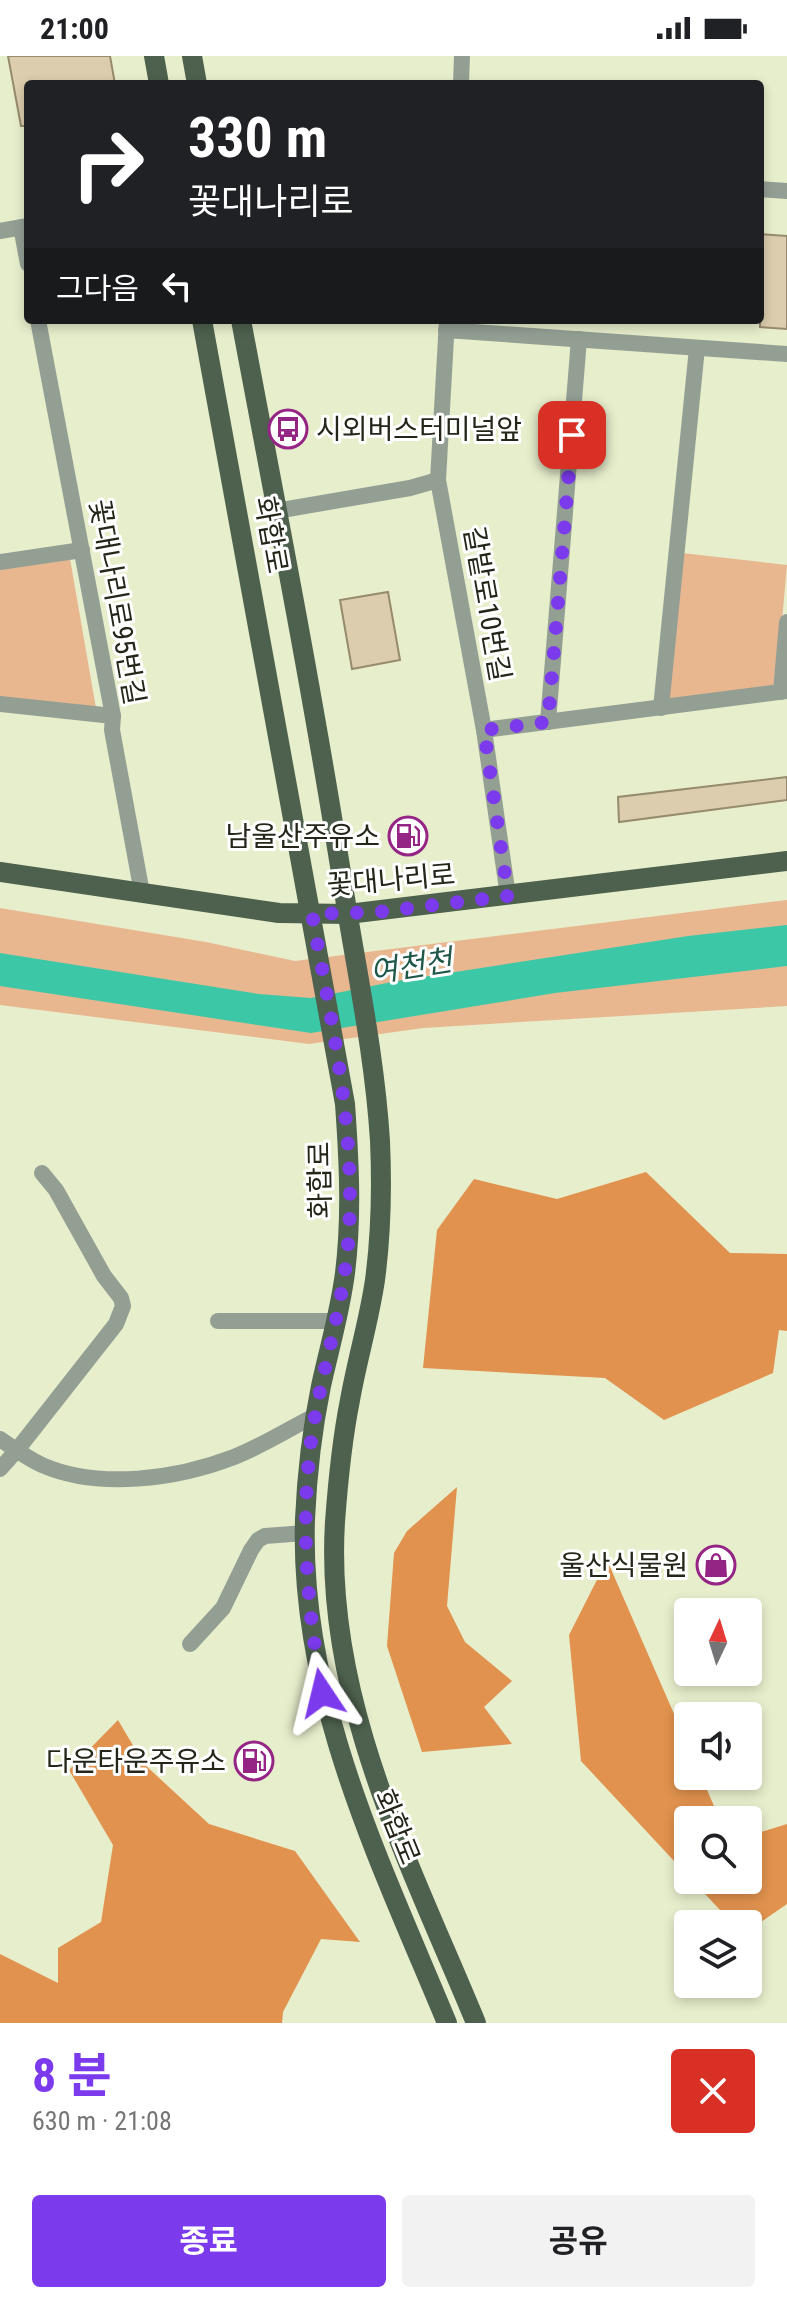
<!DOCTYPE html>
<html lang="ko">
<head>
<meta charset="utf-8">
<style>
  body { margin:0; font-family:"Roboto Condensed","Noto Sans KR",sans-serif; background:#f2f2f2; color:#202124; height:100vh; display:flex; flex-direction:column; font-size:30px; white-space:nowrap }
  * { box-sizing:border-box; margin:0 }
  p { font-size:26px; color:#757577 }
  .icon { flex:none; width:44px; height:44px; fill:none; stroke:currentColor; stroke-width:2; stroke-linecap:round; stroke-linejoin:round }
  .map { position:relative; height:1967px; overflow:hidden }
  .details { display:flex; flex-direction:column; background:#fff; flex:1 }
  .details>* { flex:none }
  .hud { position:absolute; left:24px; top:24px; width:740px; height:244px; border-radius:8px; box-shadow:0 4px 12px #0003; background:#202124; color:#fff; overflow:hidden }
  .needle { width:52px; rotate:4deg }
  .fabs { position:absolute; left:674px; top:1542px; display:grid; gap:16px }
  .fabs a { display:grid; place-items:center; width:88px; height:88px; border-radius:8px; background:#fff; box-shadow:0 4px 12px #0003; font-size:40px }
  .pin { position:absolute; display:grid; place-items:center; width:68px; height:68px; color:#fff; margin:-34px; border-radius:16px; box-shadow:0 4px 12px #0006 }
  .me { position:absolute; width:88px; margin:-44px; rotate:350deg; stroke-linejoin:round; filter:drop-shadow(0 0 6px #0008) }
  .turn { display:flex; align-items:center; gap:28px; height:168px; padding:0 32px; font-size:36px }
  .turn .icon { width:104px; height:104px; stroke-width:2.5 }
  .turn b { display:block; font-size:56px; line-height:68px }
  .then { display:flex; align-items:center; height:76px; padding:0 32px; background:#0003; gap:16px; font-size:30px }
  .round { display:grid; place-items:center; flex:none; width:84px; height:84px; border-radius:8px; background:#f2f2f2 }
  .headline { display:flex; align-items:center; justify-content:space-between; height:136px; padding:0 32px }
  h1 { font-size:48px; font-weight:700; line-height:60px; color:#7c3aed }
  .button { display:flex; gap:16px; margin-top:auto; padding:16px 32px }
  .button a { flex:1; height:92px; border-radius:8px; background:#7c3aed; color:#fff; font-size:32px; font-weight:700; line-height:92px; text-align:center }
  .button a+a { background:#f2f2f2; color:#202124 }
  .status { display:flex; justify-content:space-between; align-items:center; height:56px; padding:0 40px; background:#fff; direction:ltr }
  .status svg { height:22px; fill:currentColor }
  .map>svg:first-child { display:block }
  .green { fill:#e8b790 }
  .forest { fill:#e1924e }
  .water { fill:#3cc8a7 }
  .building { fill:#dbcdad; stroke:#978b6d; stroke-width:2 }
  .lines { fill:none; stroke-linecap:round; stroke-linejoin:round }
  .minor { stroke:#949f94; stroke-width:16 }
  .major { stroke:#4e614e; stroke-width:20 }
  .route { stroke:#7c3aed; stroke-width:14; stroke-dasharray:0 25.2 }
  .labels { text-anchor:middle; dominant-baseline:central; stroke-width:6; stroke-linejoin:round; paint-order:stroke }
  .poi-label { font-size:28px; fill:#242619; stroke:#fff; text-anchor:end }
  .street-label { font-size:28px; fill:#242619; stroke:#fff }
  .water-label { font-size:30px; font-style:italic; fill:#1f5749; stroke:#fff }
</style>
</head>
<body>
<div class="status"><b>21:00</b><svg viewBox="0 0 49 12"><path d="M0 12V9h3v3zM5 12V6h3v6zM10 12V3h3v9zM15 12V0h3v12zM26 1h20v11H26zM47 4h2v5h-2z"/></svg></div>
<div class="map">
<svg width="787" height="1967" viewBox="0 0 787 1967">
  <rect width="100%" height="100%" fill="#e7eecc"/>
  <g class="green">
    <path d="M 69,497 L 97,658 L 0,648 L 0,509 Z"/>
    <path d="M 682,497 L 787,509 L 776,632 L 667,646 Z"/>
    <path d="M 787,844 L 787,950 L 423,972 L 309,988 L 0,949 L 0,852 L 206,886 L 295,905 Z"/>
  </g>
  <g class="forest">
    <path d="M 646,1116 L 730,1197 L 787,1198 L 787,1275 L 779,1274 L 773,1317 L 664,1364 L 605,1322 L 423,1312 L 437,1174 L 474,1123 L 557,1143 Z"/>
    <path d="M 457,1431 L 447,1550 L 465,1586 L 512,1625 L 484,1651 L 512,1688 L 422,1696 L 387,1590 L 394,1497 L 407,1475 Z"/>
    <path d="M 607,1504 L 688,1690 L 688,1720 L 701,1720 L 720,1764 L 688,1764 L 688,1820 L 581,1705 L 569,1579 Z"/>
    <path d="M 118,1664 L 144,1708 L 209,1768 L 295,1795 L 360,1886 L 321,1883 L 283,1956 L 282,1967 L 0,1967 L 0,1898 L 58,1927 L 58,1892 L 101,1866 L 113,1789 L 69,1714 Z"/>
    <path d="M 787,1768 L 787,1848 L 748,1875 L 748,1868 L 733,1868 L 692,1824 L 748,1824 L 748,1780 Z"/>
  </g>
  <path class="water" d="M 787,869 L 787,910 L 555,937 L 311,977 L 0,930 L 0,897 L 259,938 L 311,942 L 397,925 L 688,880 Z"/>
  <g class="building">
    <path d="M 8,0 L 110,0 L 115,28 L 28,28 L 28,70 L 21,70 Z"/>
    <path d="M 760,178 L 787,180 L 787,273 L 760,271 Z"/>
    <path d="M 388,536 L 400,604 L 352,613 L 340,544 Z"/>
    <path d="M 787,721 L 787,744 L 619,766 L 618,741 Z"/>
  </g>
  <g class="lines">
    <g class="minor">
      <path d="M 461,28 L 462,0"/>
      <path d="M 760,133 L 787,135"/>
      <path d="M 21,171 L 28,208"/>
      <path d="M 0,175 L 28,170"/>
      <path d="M 38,264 L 113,660 L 112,674 L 142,837"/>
      <path d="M 447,264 L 438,424 L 484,674 L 508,840"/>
      <path d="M 446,274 L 787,298"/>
      <path d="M 276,455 L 410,432 L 438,424"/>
      <path d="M 0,506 L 82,494"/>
      <path d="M 781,636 L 787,566"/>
      <path d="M 0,648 L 113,660"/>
      <path d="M 661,652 L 697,292"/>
      <path d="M 548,666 L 579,283"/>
      <path d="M 484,674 L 787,635"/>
      <path d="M 218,1265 L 337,1265"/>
      <path d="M 0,1383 C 13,1392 27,1402 42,1409 C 99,1434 177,1423 234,1401 C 262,1390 289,1373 316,1359"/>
      <path d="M 0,1413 L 17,1394 L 116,1268 L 123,1250 L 121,1242 L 104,1220 L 56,1134 L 42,1117"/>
      <path d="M 190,1588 L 223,1552 L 251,1494 L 258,1484 L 265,1480 L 305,1477"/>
    </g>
    <g class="major">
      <path d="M 154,0 L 159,28"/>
      <path d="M 192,0 L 197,28"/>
      <path d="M 202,264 L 345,1048 C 349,1104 352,1161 345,1217 C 340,1256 329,1293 321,1330 C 312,1374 307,1418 305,1463 C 299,1643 380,1805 447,1967"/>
      <path d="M 241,264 C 277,456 315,648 345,842 C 358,922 375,1003 380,1085 C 382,1131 381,1179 375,1224 C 369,1265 357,1304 350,1344 C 342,1384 338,1425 335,1466 C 324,1644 410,1807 476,1967"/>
      <path d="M 0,816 L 279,857 L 348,858 L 787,805"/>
    </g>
  </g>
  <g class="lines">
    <path class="route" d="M 322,1637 C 307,1549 299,1462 313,1372 C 324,1306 345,1243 349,1176 C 355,1068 331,964 312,858 L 378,856 L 508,840 L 484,674 L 548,666 L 572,379"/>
  </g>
  <defs>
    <symbol id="bus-ring" viewBox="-11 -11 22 22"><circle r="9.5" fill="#fff" stroke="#952585" stroke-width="1.5"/><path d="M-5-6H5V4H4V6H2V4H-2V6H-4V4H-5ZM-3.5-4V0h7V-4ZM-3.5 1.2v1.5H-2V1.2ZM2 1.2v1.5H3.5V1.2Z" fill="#952585"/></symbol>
    <symbol id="fuel-ring" viewBox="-11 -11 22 22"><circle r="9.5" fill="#fff" stroke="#952585" stroke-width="1.5"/><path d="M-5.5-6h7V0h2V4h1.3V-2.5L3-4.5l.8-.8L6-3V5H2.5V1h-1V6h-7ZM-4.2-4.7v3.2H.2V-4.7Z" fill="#952585"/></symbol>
    <symbol id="shop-ring" viewBox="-11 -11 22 22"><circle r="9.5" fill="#fff" stroke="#952585" stroke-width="1.5"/><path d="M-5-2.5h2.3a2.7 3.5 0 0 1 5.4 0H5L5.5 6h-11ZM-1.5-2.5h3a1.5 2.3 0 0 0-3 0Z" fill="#952585"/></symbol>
  </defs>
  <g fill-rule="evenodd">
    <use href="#bus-ring" x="266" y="351" width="44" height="44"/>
    <use href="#fuel-ring" x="386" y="758" width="44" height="44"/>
    <use href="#shop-ring" x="694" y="1487" width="44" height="44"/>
    <use href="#fuel-ring" x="232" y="1683" width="44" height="44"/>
  </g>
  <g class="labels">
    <g class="poi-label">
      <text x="316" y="373" text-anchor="start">시외버스터미널앞</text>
      <text x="380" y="780">남울산주유소</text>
      <text x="688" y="1509">울산식물원</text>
      <text x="226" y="1705">다운타운주유소</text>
    </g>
    <g class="street-label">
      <text transform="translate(271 479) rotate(80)">화합로</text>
      <text transform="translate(117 546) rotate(80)">꽃대나리로95번길</text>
      <text transform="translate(487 548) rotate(80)">갈밭로10번길</text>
      <text transform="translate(391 824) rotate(-5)">꽃대나리로</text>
      <text transform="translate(320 1124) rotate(-91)">화합로</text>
      <text transform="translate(397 1771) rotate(68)">화합로</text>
    </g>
    <g class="water-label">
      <text transform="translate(411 910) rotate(-9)">여천천</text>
    </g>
  </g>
</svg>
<div class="fabs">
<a><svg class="needle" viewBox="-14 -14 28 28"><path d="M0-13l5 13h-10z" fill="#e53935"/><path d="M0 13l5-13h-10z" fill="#757577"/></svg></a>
<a><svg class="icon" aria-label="sound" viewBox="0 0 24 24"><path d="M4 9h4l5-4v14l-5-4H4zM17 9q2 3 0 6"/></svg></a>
<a><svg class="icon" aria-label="search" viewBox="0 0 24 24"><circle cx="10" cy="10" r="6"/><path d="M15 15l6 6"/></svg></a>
<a><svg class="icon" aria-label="layers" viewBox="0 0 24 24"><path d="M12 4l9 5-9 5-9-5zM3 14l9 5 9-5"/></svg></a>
</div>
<div class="pin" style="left:572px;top:379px;background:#d93025"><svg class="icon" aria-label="arrive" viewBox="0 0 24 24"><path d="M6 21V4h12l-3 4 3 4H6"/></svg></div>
<svg class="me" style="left:322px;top:1637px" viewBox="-20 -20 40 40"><path d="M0-17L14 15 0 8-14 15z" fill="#7c3aed" stroke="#fff" stroke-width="4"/></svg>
<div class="hud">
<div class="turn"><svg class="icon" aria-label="right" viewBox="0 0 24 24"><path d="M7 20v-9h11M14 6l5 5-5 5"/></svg><div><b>330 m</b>꽃대나리로</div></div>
<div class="then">그다음<svg class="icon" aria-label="left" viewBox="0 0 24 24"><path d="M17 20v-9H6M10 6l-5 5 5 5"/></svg></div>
</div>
</div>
<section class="details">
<div class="headline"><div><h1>8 분</h1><p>630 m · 21:08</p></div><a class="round" style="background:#d93025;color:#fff"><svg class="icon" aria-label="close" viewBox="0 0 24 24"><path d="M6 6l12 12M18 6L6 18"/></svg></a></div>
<div class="button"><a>종료</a><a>공유</a></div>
</section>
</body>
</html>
